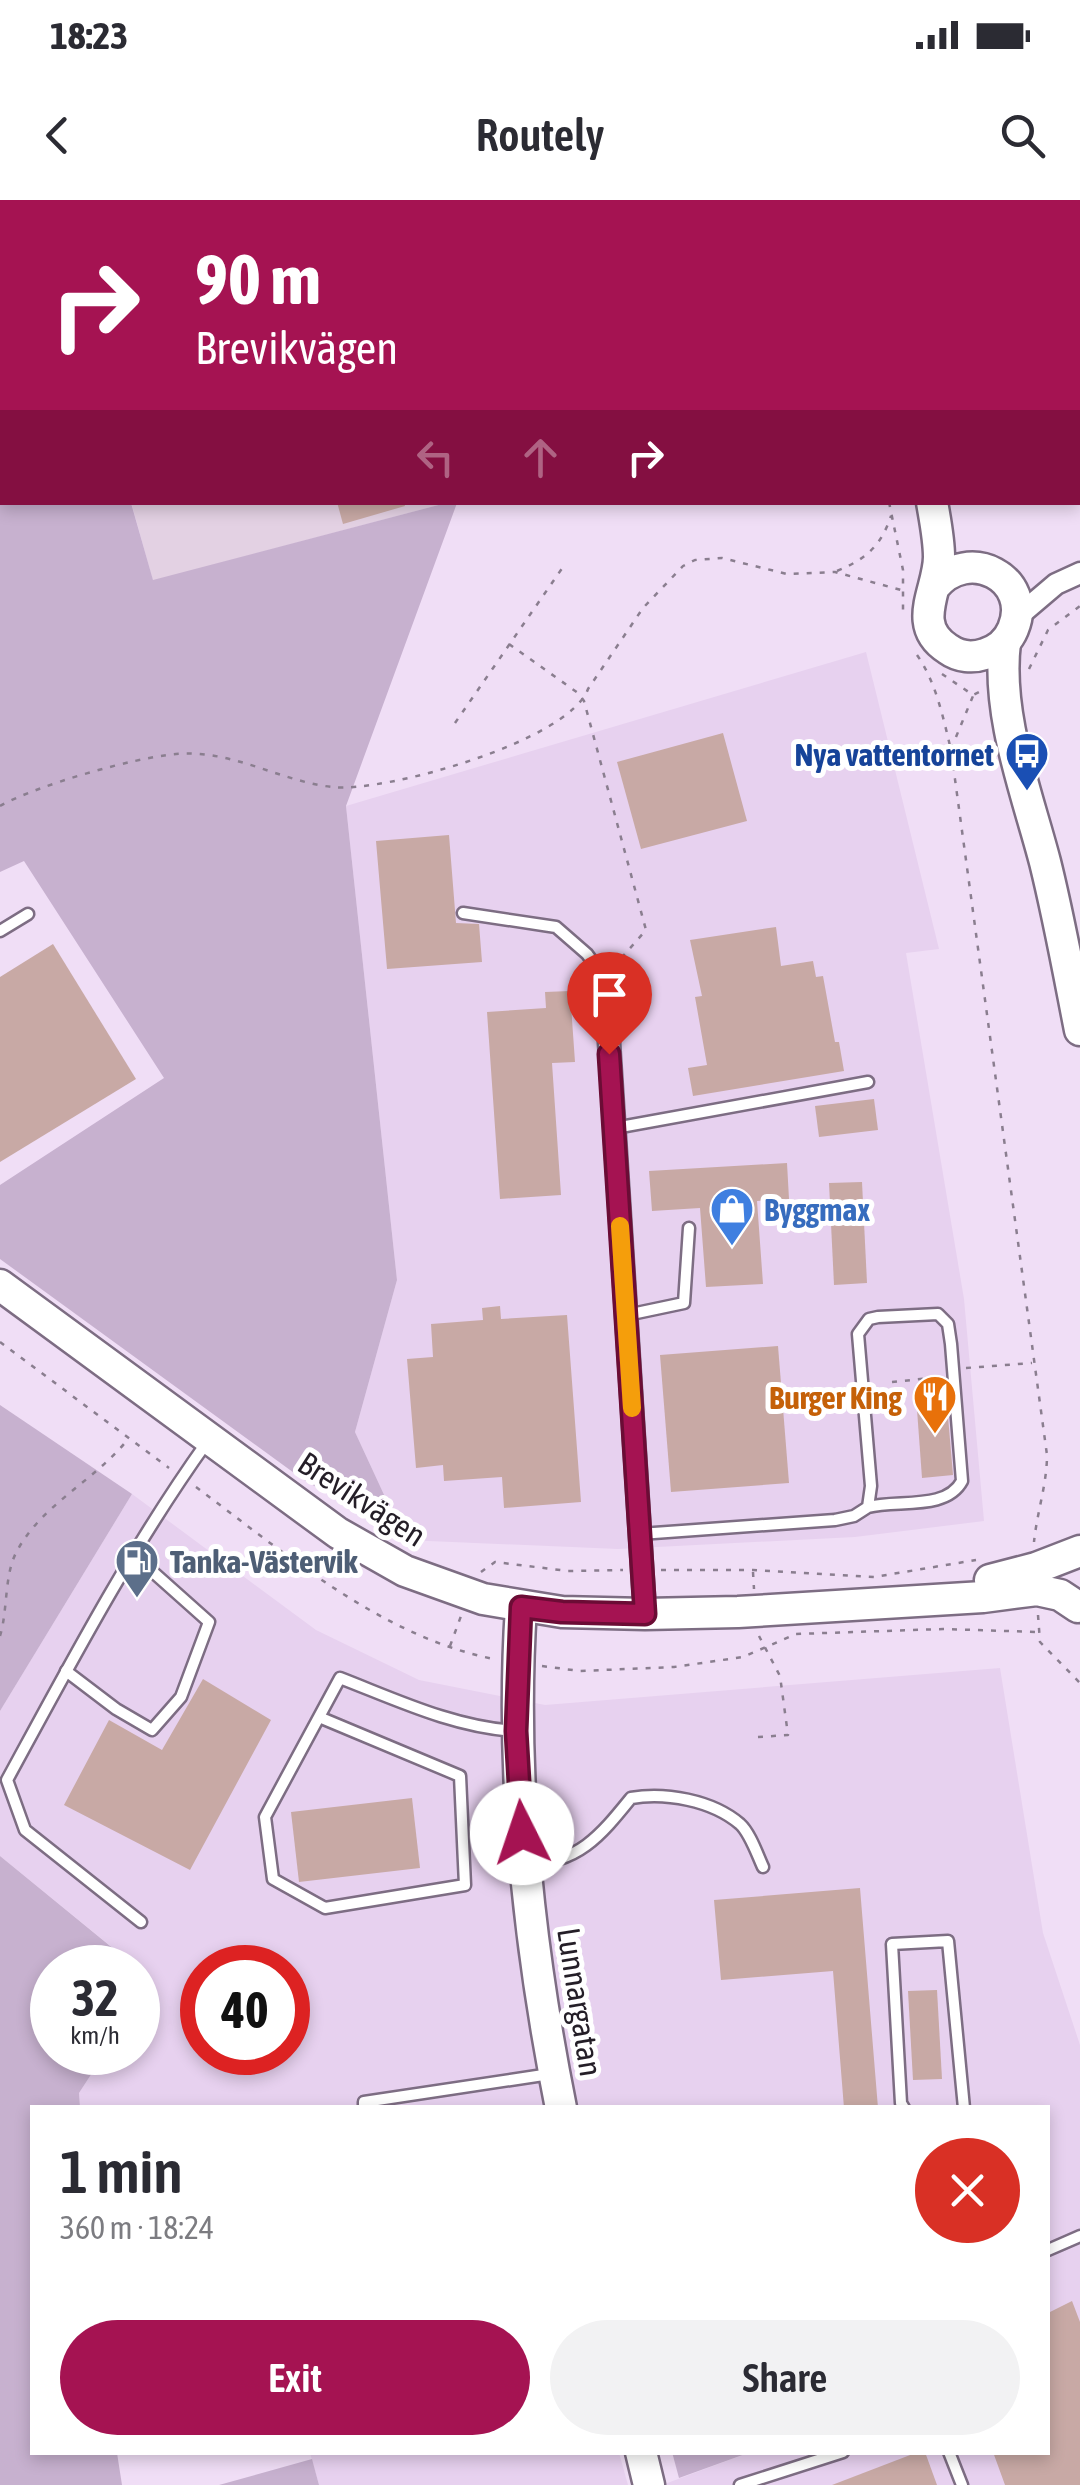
<!DOCTYPE html>
<html lang="en">
<head>
<meta charset="utf-8">
<style>
  body { margin:0; font-family:"Asap Condensed",sans-serif; background:#f2f2f3; color:#2b2b33; height:100vh; display:flex; flex-direction:column; font-size:38px; white-space:nowrap }
  * { box-sizing:border-box; margin:0 }
  p { font-size:32px; color:#7c7c81 }
  .icon { flex:none; width:55px; height:55px; fill:none; stroke:currentColor; stroke-width:2; stroke-linecap:round; stroke-linejoin:round }
  .map { position:relative; flex:1; overflow:hidden }
  .drawer { position:absolute; left:30px; top:1905px; width:1020px; height:350px; display:flex; flex-direction:column; background:#fff; border-radius:0px; box-shadow:0 5px 15px #0003 }
  .drawer>* { flex:none }
  .guide { position:absolute; left:0px; top:0px; width:1080px; height:305px; box-shadow:0 5px 15px #0003; background:#a51352; color:#fff; overflow:hidden }
  .speed { position:absolute; left:30px; top:1745px; display:flex; gap:20px; font-size:50px; font-weight:700; text-align:center }
  .speed>* { display:grid; place-content:center; width:130px; height:130px; border-radius:50%; background:#fff; box-shadow:0 5px 15px #0003; line-height:1 }
  .speed small { font-size:25px; font-weight:400 }
  .speed .limit { border:15px solid #d22; background:#fff; color:#111 }
  .pin { position:absolute; display:grid; place-items:center; width:85px; height:85px; color:#fff; margin:-102px -42px; border-radius:50% 50% 50% 0; rotate:-45deg; box-shadow:0 0 10px #0007 }
  .pin .icon { rotate:45deg }
  .me { position:absolute; width:110px; margin:-55px; rotate:356deg; stroke-linejoin:round; filter:drop-shadow(0 0 8px #0008) }
  .turn { display:flex; align-items:center; gap:35px; height:210px; padding:0 30px; font-size:45px }
  .turn .icon { width:130px; height:130px; stroke-width:2.5 }
  .turn b { display:block; font-size:70px; line-height:85px }
  .lanes { display:flex; align-items:center; height:95px; padding:0 30px; background:#0003; justify-content:center; gap:50px; direction:ltr }
  .lanes .off { opacity:.35 }
  .round { display:grid; place-items:center; flex:none; width:105px; height:105px; border-radius:52px; background:#f2f2f3 }
  .summary { display:flex; align-items:center; justify-content:space-between; height:170px; padding:0 30px }
  h1 { font-size:60px; font-weight:600; line-height:75px }
  .cta { display:flex; gap:20px; margin-top:auto; padding:20px 30px }
  .cta a { flex:1; height:115px; border-radius:60px; background:#a51352; color:#fff; font-size:40px; font-weight:600; line-height:115px; text-align:center }
  .cta a+a { background:#f2f2f3; color:#2b2b33 }
  .status { display:flex; justify-content:space-between; align-items:center; height:70px; padding:0 50px; background:#fff; direction:ltr }
  .status svg { height:28px; fill:currentColor }
  header { display:flex; justify-content:space-between; align-items:center; height:130px; padding:0 30px; background:#fff; font-size:45px; font-weight:600 }
  .map>svg:first-child { display:block }
  .built { fill:#e7d1ef; fill-rule:evenodd }
  .industrial { fill:#e3d1e3 }
  .green { fill:#c7b1cf }
  .building { fill:#c8a9a5 }
  .lines { fill:none; stroke-linecap:round; stroke-linejoin:round }
  .lane-casing { stroke:#7d6d83; stroke-width:15 }
  .street-casing { stroke:#7d6d83; stroke-width:25 }
  .secondary-casing { stroke:#7d6d83; stroke-width:35 }
  .path { stroke:#8a7e8f; stroke-width:2.5; stroke-dasharray:5 8; stroke-linecap:butt }
  .lane { stroke:#fff; stroke-width:10 }
  .street { stroke:#fff; stroke-width:20 }
  .secondary { stroke:#fff; stroke-width:30 }
  .route-casing { stroke:#6b0c35; stroke-width:25 }
  .route { stroke:#a51352; stroke-width:18 }
  .slow { stroke:#f59e0b; stroke-width:18 }
  .labels { text-anchor:middle; dominant-baseline:central; stroke-width:10; stroke-linejoin:round; paint-order:stroke }
  .transit-label { font-size:32px; font-weight:bold; fill:#164399; stroke:#fff; text-anchor:end }
  .shop-label { font-size:32px; font-weight:bold; fill:#366cbe; stroke:#fff; text-anchor:start }
  .food-label { font-size:32px; font-weight:bold; fill:#c56008; stroke:#fff; text-anchor:end }
  .street-label { font-size:32px; fill:#241e27; stroke:#fff }
  .service-label { font-size:32px; font-weight:bold; fill:#4e5e75; stroke:#fff; text-anchor:start }
</style>
</head>
<body>
<div class="status"><b>18:23</b><svg viewBox="0 0 49 12"><path d="M0 12V9h3v3zM5 12V6h3v6zM10 12V3h3v9zM15 12V0h3v12zM26 1h20v11H26zM47 4h2v5h-2z"/></svg></div>
<header><svg class="icon" aria-label="back" viewBox="0 0 24 24"><path d="M15 5l-7 7 7 7"/></svg>Routely<svg class="icon" aria-label="search" viewBox="0 0 24 24"><circle cx="10" cy="10" r="6"/><path d="M15 15l6 6"/></svg></header>
<div class="map">
<svg width="1080" height="2285" viewBox="0 0 1080 2285">
  <rect width="100%" height="100%" fill="#f0def6"/>
  <g class="built">
    <path d="M 930,0 L 1080,0 L 1080,11 L 1078,12 L 1078,2 Z"/>
    <path d="M 866,452 L 939,749 L 906,753 L 964,1099 L 984,1321 L 855,1337 L 618,1349 L 405,1340 L 355,1232 L 397,1080 L 346,606 Z"/>
    <path d="M 132,1294 L 316,1430 L 419,1480 L 545,1505 L 1000,1468 L 1043,1733 L 1080,1845 L 1080,2285 L 662,2285 L 748,2253 L 1048,2252 L 1048,1908 L 80,1907 L 79,1893 L 105,1853 L 138,1852 L 138,1800 L 151,1779 L 0,1656 L 0,1511 ZM 202,1768 L 288,1768 L 288,1852 L 202,1852 Z"/>
    <path d="M 310,2253 L 619,2253 L 628,2285 L 319,2285 Z"/>
  </g>
  <g class="industrial">
    <path d="M 44,0 L 813,0 L 813,2 L 45,2 Z"/>
    <path d="M 131,302 L 446,303 L 153,381 Z"/>
  </g>
  <g class="green">
    <path d="M 0,0 L 45,2 L 2,2 L 2,302 L 131,303 L 153,380 L 446,303 L 457,303 L 346,606 L 397,1080 L 355,1232 L 405,1340 L 301,1278 L 0,1059 L 0,985 L 164,878 L 24,661 L 0,672 Z"/>
    <path d="M 0,1205 L 132,1294 L 0,1511 Z"/>
    <path d="M 0,1656 L 137,1768 L 52,1768 L 52,1852 L 105,1853 L 79,1893 L 80,1907 L 32,1908 L 32,2252 L 117,2253 L 122,2285 L 0,2285 Z"/>
    <path d="M 672,2252 L 748,2252 L 748,2253 L 679,2278 Z"/>
    <path d="M 312,2259 L 319,2285 L 219,2285 Z"/>
  </g>
  <g class="building">
    <path d="M 337,302 L 404,302 L 405,306 L 343,324 Z"/>
    <path d="M 723,533 L 747,621 L 641,649 L 617,562 Z"/>
    <path d="M 449,635 L 456,723 L 479,724 L 482,762 L 387,769 L 376,641 Z"/>
    <path d="M 776,727 L 781,766 L 813,761 L 816,777 L 823,776 L 835,842 L 839,842 L 844,871 L 693,896 L 688,868 L 707,865 L 695,797 L 702,796 L 690,740 Z"/>
    <path d="M 53,744 L 136,879 L 0,962 L 0,777 Z"/>
    <path d="M 570,791 L 575,862 L 552,863 L 561,995 L 500,999 L 487,812 L 546,808 L 545,792 Z"/>
    <path d="M 874,899 L 878,930 L 819,937 L 815,906 Z"/>
    <path d="M 787,963 L 789,999 L 757,1001 L 763,1084 L 706,1087 L 700,1008 L 652,1011 L 649,971 Z"/>
    <path d="M 862,982 L 867,1083 L 834,1085 L 829,983 Z"/>
    <path d="M 500,1106 L 501,1119 L 567,1115 L 581,1302 L 504,1308 L 502,1277 L 444,1281 L 443,1265 L 416,1268 L 407,1159 L 433,1157 L 431,1124 L 483,1120 L 482,1108 Z"/>
    <path d="M 778,1146 L 789,1283 L 671,1292 L 660,1155 Z"/>
    <path d="M 946,1193 L 953,1275 L 922,1278 L 916,1196 Z"/>
    <path d="M 203,1479 L 271,1520 L 190,1670 L 64,1605 L 109,1520 L 162,1550 Z"/>
    <path d="M 412,1598 L 420,1668 L 299,1682 L 291,1612 Z"/>
    <path d="M 860,1688 L 878,1908 L 844,1908 L 833,1771 L 721,1780 L 714,1700 Z"/>
    <path d="M 937,1790 L 942,1879 L 913,1880 L 908,1791 Z"/>
    <path d="M 1072,2101 L 1080,2122 L 1080,2285 L 1005,2285 L 993,2252 L 1048,2252 L 1048,2113 Z"/>
    <path d="M 918,2252 L 925,2252 L 937,2285 L 832,2285 Z"/>
  </g>
  <g class="lines">
    <defs>
      <g id="lane">
        <path d="M 657,0 L 657,2"/>
        <path d="M 778,0 L 778,2"/>
        <path d="M 463,713 L 556,727 L 587,754 L 605,779"/>
        <path d="M 0,731 L 28,714"/>
        <path d="M 615,928 L 868,882"/>
        <path d="M 627,1115 L 684,1103 L 689,1028"/>
        <path d="M 640,1334 L 835,1320 L 854,1316 L 868,1307 L 871,1286 L 858,1134 L 869,1119 L 878,1117 L 938,1114 L 948,1124 L 951,1144 L 962,1281 C 946,1311 897,1299 868,1307"/>
        <path d="M 66,1471 L 116,1509 L 152,1530 L 181,1497 L 209,1422 L 135,1356"/>
        <path d="M 319,1517 L 460,1576 L 465,1685 L 325,1708 L 273,1679 L 265,1617 L 340,1478 C 397,1500 453,1527 515,1531"/>
        <path d="M 526,1664 C 578,1664 601,1635 631,1598 C 665,1592 712,1600 740,1624 C 750,1633 757,1654 763,1667"/>
        <path d="M 141,1722 L 25,1630 L 7,1580 C 69,1466 131,1348 207,1242"/>
        <path d="M 364,1908 L 364,1902 L 550,1874"/>
        <path d="M 904,1908 L 901,1903 L 892,1744 L 948,1741 L 964,1908"/>
        <path d="M 1048,2050 L 1080,2036"/>
        <path d="M 949,2252 L 962,2285"/>
        <path d="M 740,2285 L 843,2252"/>
      </g>
      <g id="street">
        <path d="M 236,0 L 236,2"/>
        <path d="M 909,0 L 909,2"/>
        <path d="M 1078,153 L 1080,155"/>
        <path d="M 1016,418 L 1056,384 L 1080,373"/>
        <path d="M 605,779 L 645,1414"/>
      </g>
      <g id="secondary">
        <path d="M 853,0 L 854,2"/>
        <path d="M 932,302 C 935,320 939,339 939,357 C 939,389 910,425 948,449 C 959,457 973,458 985,454 C 998,450 1008,441 1013,429 C 1034,379 968,344 934,387"/>
        <path d="M 1005,442 C 996,515 1027,593 1045,662 C 1059,718 1069,774 1080,830"/>
        <path d="M 0,1085 L 338,1333 L 405,1371 L 483,1399 L 562,1412 L 645,1414 L 738,1412 L 983,1397 L 1037,1390 L 1060,1395 L 1078,1407"/>
        <path d="M 990,1380 L 1036,1368 L 1080,1351"/>
        <path d="M 521,1407 C 510,1575 528,1743 561,1908"/>
        <path d="M 641,2252 L 649,2285"/>
      </g>
    </defs>
    <use href="#lane" class="lane-casing"/>
    <use href="#street" class="street-casing"/>
    <use href="#secondary" class="secondary-casing"/>
    <g class="path">
      <path d="M 818,0 L 818,2"/>
      <path d="M 889,302 L 903,370 L 903,415"/>
      <path d="M 837,371 C 866,359 881,346 891,316"/>
      <path d="M 509,444 L 578,493 L 584,501 L 646,730 L 618,762"/>
      <path d="M 917,455 C 936,482 943,517 951,550 L 1047,1255 C 1047,1284 1037,1312 1034,1342"/>
      <path d="M 1029,469 L 1048,430 L 1080,406"/>
      <path d="M 942,474 L 973,495 L 981,491"/>
      <path d="M 455,523 L 563,367"/>
      <path d="M 951,549 L 973,496"/>
      <path d="M 0,606 C 38,585 132,558 176,554 C 232,549 279,581 332,587 C 385,593 569,541 588,489 L 643,408 L 683,366 L 695,360 L 722,358 L 787,374 L 835,372 L 901,390"/>
      <path d="M 0,1142 L 169,1268"/>
      <path d="M 966,1168 L 1032,1163"/>
      <path d="M 892,1182 L 940,1177"/>
      <path d="M 196,1287 C 286,1354 382,1437 494,1459"/>
      <path d="M 661,1370 L 753,1370 L 874,1377 L 976,1360"/>
      <path d="M 481,1372 L 495,1362 L 568,1371 L 623,1370"/>
      <path d="M 753,1372 L 754,1389"/>
      <path d="M 1038,1415 L 1040,1442 L 1080,1483"/>
      <path d="M 0,1436 C 8,1410 4,1374 17,1351 C 42,1304 96,1280 128,1239"/>
      <path d="M 450,1446 L 461,1416"/>
      <path d="M 542,1466 L 580,1471 L 674,1467 L 743,1457 L 796,1434 L 943,1429 L 1037,1432"/>
      <path d="M 758,1537 L 788,1535 L 780,1476 L 759,1436"/>
    </g>
    <use href="#lane" class="lane"/>
    <use href="#street" class="street"/>
    <use href="#secondary" class="secondary"/>
  </g>
  <g class="lines">
    <defs>
      <path id="route" d="M 522,1633 L 516,1531 L 521,1407 L 562,1412 L 645,1414 L 609,854"/>
    </defs>
    <use href="#route" class="route-casing"/>
    <use href="#route" class="route"/>
    <path class="slow" d="M 620,1026 L 632,1208"/>
  </g>
  <defs>
    <symbol id="bus-pin" viewBox="-11 -11 22 30"><path d="M0 17L-7.5 6A9.5 9.5 0 1 1 7.5 6Z" fill="#1a4fb4" stroke="#fff"/><path d="M-5-6H5V4H4V6H2V4H-2V6H-4V4H-5ZM-3.5-4V0h7V-4ZM-3.5 1.2v1.5H-2V1.2ZM2 1.2v1.5H3.5V1.2Z" fill="#fff"/></symbol>
    <symbol id="shop-pin" viewBox="-11 -11 22 30"><path d="M0 17L-7.5 6A9.5 9.5 0 1 1 7.5 6Z" fill="#3f7fe0" stroke="#fff"/><path d="M-5-2.5h2.3a2.7 3.5 0 0 1 5.4 0H5L5.5 6h-11ZM-1.5-2.5h3a1.5 2.3 0 0 0-3 0Z" fill="#fff"/></symbol>
    <symbol id="restaurant-pin" viewBox="-11 -11 22 30"><path d="M0 17L-7.5 6A9.5 9.5 0 1 1 7.5 6Z" fill="#e8710a" stroke="#fff"/><path d="M-5-6h1v4h1v-4h1v4h1v-4h1v5L-1.5 .5V6h-2V.5L-5-1ZM5-6V6H3V1.5H1.5Q1.5-4 5-6Z" fill="#fff"/></symbol>
    <symbol id="fuel-pin" viewBox="-11 -11 22 30"><path d="M0 17L-7.5 6A9.5 9.5 0 1 1 7.5 6Z" fill="#5c6f8a" stroke="#fff"/><path d="M-5.5-6h7V0h2V4h1.3V-2.5L3-4.5l.8-.8L6-3V5H2.5V1h-1V6h-7ZM-4.2-4.7v3.2H.2V-4.7Z" fill="#fff"/></symbol>
  </defs>
  <g fill-rule="evenodd">
    <use href="#bus-pin" x="1002" y="529" width="50" height="68"/>
    <use href="#shop-pin" x="707" y="984" width="50" height="68"/>
    <use href="#restaurant-pin" x="910" y="1172" width="50" height="68"/>
    <use href="#fuel-pin" x="112" y="1336" width="50" height="68"/>
  </g>
  <g class="labels">
    <g class="transit-label">
      <text x="994" y="554">Nya vattentornet</text>
    </g>
    <g class="shop-label">
      <text x="764" y="1009">Byggmax</text>
    </g>
    <g class="food-label">
      <text x="902" y="1197">Burger King</text>
    </g>
    <g class="street-label">
      <text transform="translate(362 1299) rotate(33)">Brevikvägen</text>
      <text transform="translate(580 1802) rotate(81)">Lunnargatan</text>
    </g>
    <g class="service-label">
      <text x="170" y="1361">Tanka-Västervik</text>
    </g>
  </g>
</svg>
<div class="speed"><div>32<small>km/h</small></div><div class="limit">40</div></div>
<div class="pin" style="left:609px;top:854px;background:#d93025"><svg class="icon" aria-label="arrive" viewBox="0 0 24 24"><path d="M6 21V4h12l-3 4 3 4H6"/></svg></div>
<svg class="me" style="left:522px;top:1633px" viewBox="-20 -20 40 40"><circle r="19" fill="#fff"/><path d="M0-13L10 11 0 6-10 11z" fill="#a51352"/></svg>
<div class="guide">
<div class="turn"><svg class="icon" aria-label="right" viewBox="0 0 24 24"><path d="M7 20v-9h11M14 6l5 5-5 5"/></svg><div><b>90 m</b>Brevikvägen</div></div>
<div class="lanes"><svg class="icon off" aria-label="left" viewBox="0 0 24 24"><path d="M17 20v-9H6M10 6l-5 5 5 5"/></svg><svg class="icon off" aria-label="ahead" viewBox="0 0 24 24"><path d="M12 20V5M6 11l6-6 6 6"/></svg><svg class="icon" aria-label="right" viewBox="0 0 24 24"><path d="M7 20v-9h11M14 6l5 5-5 5"/></svg></div>
</div>
<section class="drawer">
<div class="summary"><div><h1>1 min</h1><p>360 m · 18:24</p></div><a class="round" style="background:#d93025;color:#fff"><svg class="icon" aria-label="close" viewBox="0 0 24 24"><path d="M6 6l12 12M18 6L6 18"/></svg></a></div>
<div class="cta"><a>Exit</a><a>Share</a></div>
</section>
</div>
</body>
</html>
